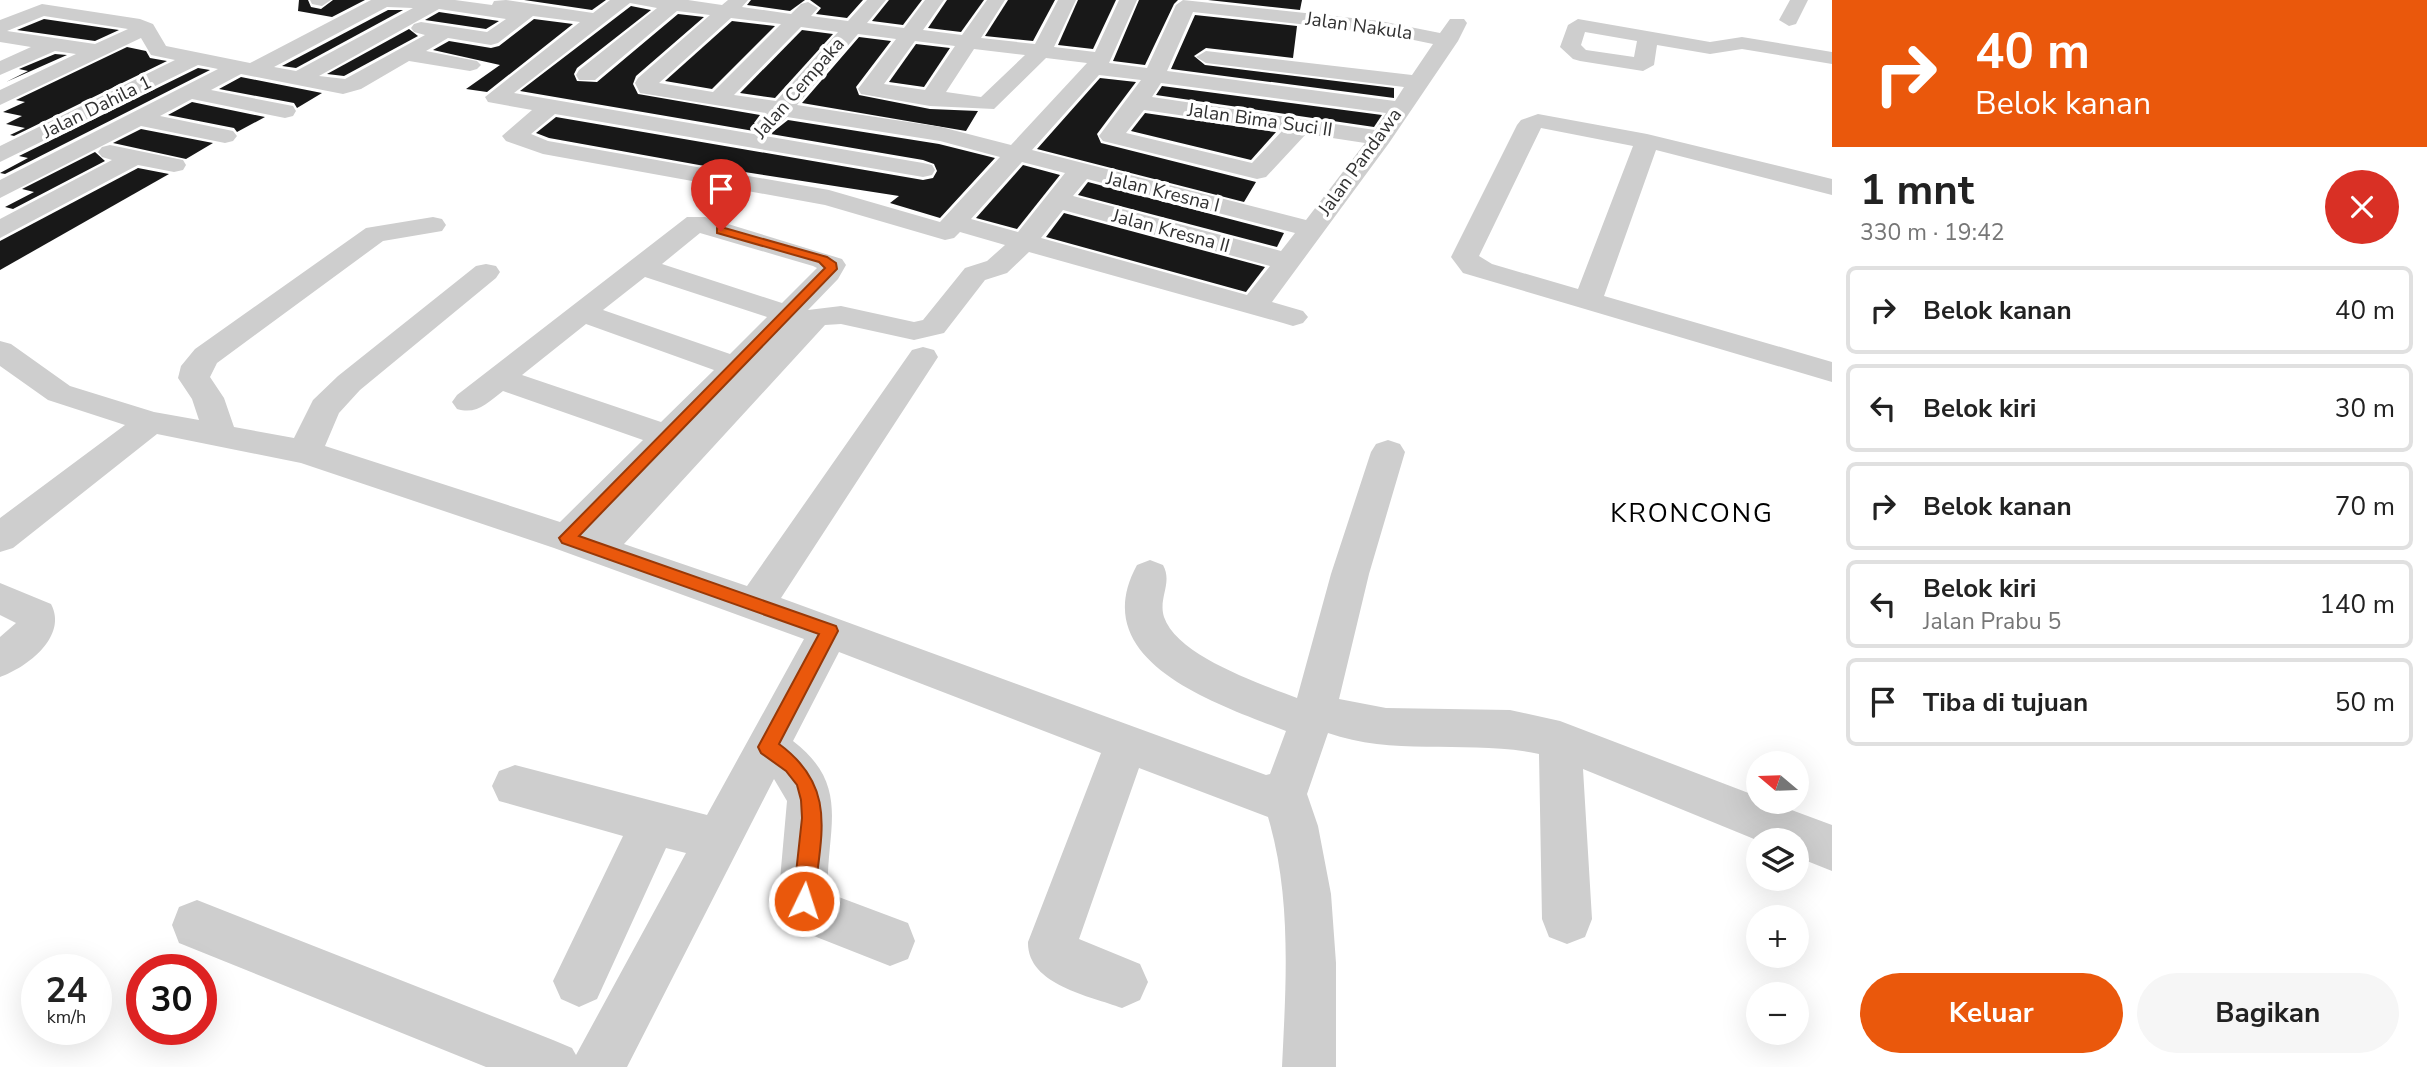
<!DOCTYPE html>
<html lang="id">
<head>
<meta charset="utf-8">
<style>
  body { margin:0; font-family:"Nunito Sans",sans-serif; background:#f6f6f6; color:#222; height:100vh; display:flex; flex-direction:column; font-size:26px; white-space:nowrap }
  * { box-sizing:border-box; margin:0 }
  p { font-size:23px; color:#767676 }
  .icon { flex:none; width:38px; height:38px; fill:none; stroke:currentColor; stroke-width:2; stroke-linecap:round; stroke-linejoin:round }
  .map { position:relative; flex:1; overflow:hidden }
  .panel { display:flex; flex-direction:column; background:#fff; width:595px }
  .panel>* { flex:none }
  .hud { background:#ea580c; color:#fff; overflow:hidden }
  .needle { width:46px; rotate:289deg }
  .controls { position:absolute; left:1746px; top:751px; display:grid; gap:14px }
  .controls a { display:grid; place-items:center; width:63px; height:63px; border-radius:50%; background:#fff; box-shadow:0 7px 28px #0002; font-size:35px }
  .speed { position:absolute; left:21px; top:954px; display:flex; gap:14px; font-size:35px; font-weight:700; text-align:center }
  .speed>* { display:grid; place-content:center; width:91px; height:91px; border-radius:50%; background:#fff; box-shadow:0 7px 28px #0002; line-height:1 }
  .speed small { font-size:18px; font-weight:400 }
  .speed .limit { border:10px solid #d22; background:#fff; color:#111 }
  .pin { position:absolute; display:grid; place-items:center; width:60px; height:60px; color:#fff; margin:-72px -30px; border-radius:50% 50% 50% 0; rotate:-45deg; box-shadow:0 0 7px #0007 }
  .pin .icon { rotate:45deg }
  .me { position:absolute; width:77px; margin:-38px; rotate:4deg; stroke-linejoin:round; filter:drop-shadow(0 0 5px #0008) }
  .turn { display:flex; align-items:center; gap:24px; height:147px; padding:0 28px; font-size:32px }
  .turn .icon { width:91px; height:91px; stroke-width:2.5 }
  .turn b { display:block; font-size:49px; line-height:60px }
  .round { display:grid; place-items:center; flex:none; width:74px; height:74px; border-radius:37px; background:#f6f6f6 }
  .summary { display:flex; align-items:center; justify-content:space-between; height:119px; padding:0 28px }
  h1 { font-size:42px; font-weight:700; line-height:52px }
  .cta { display:flex; gap:14px; margin-top:auto; padding:14px 28px }
  .cta a { flex:1; height:80px; border-radius:42px; background:#ea580c; color:#fff; font-size:28px; font-weight:700; line-height:80px; text-align:center }
  .cta a+a { background:#f6f6f6; color:#222 }
  ul { padding:0; list-style:none }
  li { display:flex; align-items:center; gap:21px; height:88px; margin:0 14px 10px; padding:0 14px; border:4px solid #e0e0e0; border-radius:10px }
  li div { flex:1 }
  li b { display:block; font-size:26px }
  li em { font-style:normal }
  main { display:flex; flex:1; min-height:0 }
  .map>svg:first-child { display:block }
  .building { fill:#181818 }
  .lines { fill:none; stroke-linecap:round; stroke-linejoin:round }
  .minor { fill:#cecece; fill-rule:evenodd }
  .route { fill:#ea580c; stroke:#983908; stroke-width:2 }
  .labels { text-anchor:middle; dominant-baseline:central; stroke-width:7; stroke-linejoin:round; paint-order:stroke }
  .far-street-label { font-size:19px; fill:#313131; stroke:#fff }
  .quarter-label { font-size:26px; letter-spacing:2px; fill:#000; stroke:#fff }
</style>
</head>
<body>
<main>
<div class="map">
<svg width="1832" height="1067" viewBox="0 0 1832 1067">
  <rect width="100%" height="100%" fill="#fff"/>
  <g class="building">
    <path d="M 299,0 L 308,0 L 311,7 L 321,9 L 333,0 L 365,0 L 332,17 L 298,11 Z"/>
    <path d="M 524,0 L 606,0 L 592,10 Z"/>
    <path d="M 751,0 L 805,0 L 790,11 L 747,5 Z"/>
    <path d="M 810,0 L 863,0 L 847,18 L 816,14 L 821,8 Z"/>
    <path d="M 889,0 L 922,0 L 903,25 L 872,21 Z"/>
    <path d="M 947,0 L 984,0 L 961,32 L 928,28 Z"/>
    <path d="M 1008,0 L 1055,0 L 1033,41 L 985,36 Z"/>
    <path d="M 1078,0 L 1116,0 L 1093,49 L 1058,45 Z"/>
    <path d="M 1139,0 L 1178,0 L 1174,4 L 1145,65 L 1113,61 Z"/>
    <path d="M 1208,0 L 1302,0 L 1300,10 Z"/>
    <path d="M 631,6 L 651,10 L 577,68 L 574,74 L 577,81 L 597,82 L 678,14 L 704,17 L 636,76 L 633,84 L 638,94 L 760,115 L 754,123 L 761,131 L 774,131 L 788,120 L 939,144 L 995,158 L 940,218 L 890,203 L 899,196 L 699,165 L 549,138 L 536,133 L 556,117 L 923,180 L 933,178 L 937,171 L 934,164 L 923,160 L 520,91 Z"/>
    <path d="M 388,10 L 403,10 L 296,68 L 282,66 Z"/>
    <path d="M 439,12 L 499,21 L 486,29 L 425,20 Z"/>
    <path d="M 1195,15 L 1297,26 L 1293,58 L 1206,48 L 1194,56 L 1205,65 L 1394,88 L 1394,98 L 1171,69 Z"/>
    <path d="M 44,19 L 119,30 L 95,41 L 17,30 Z"/>
    <path d="M 534,19 L 573,24 L 487,92 L 466,89 L 500,65 L 433,50 L 449,41 L 491,48 L 499,46 Z"/>
    <path d="M 732,21 L 775,26 L 712,89 L 665,81 Z"/>
    <path d="M 409,29 L 418,36 L 344,76 L 327,74 Z"/>
    <path d="M 802,30 L 833,34 L 775,98 L 740,93 Z"/>
    <path d="M 859,37 L 891,41 L 856,87 L 859,95 L 930,109 L 978,111 L 966,131 L 802,103 Z"/>
    <path d="M 916,44 L 950,48 L 924,87 L 889,82 Z"/>
    <path d="M 127,47 L 146,51 L 150,58 L 167,61 L 14,136 L 10,135 L 25,128 L 6,124 L 22,116 L 3,112 L 25,102 L 16,100 Z"/>
    <path d="M 55,54 L 67,55 L 6,82 L 28,71 L 19,69 Z"/>
    <path d="M 198,68 L 210,70 L 5,174 L 0,173 L 28,158 L 19,156 Z"/>
    <path d="M 241,77 L 322,93 L 297,108 L 294,103 L 219,89 Z"/>
    <path d="M 1100,78 L 1136,82 L 1097,134 L 1101,143 L 1256,182 L 1244,202 L 1037,149 Z"/>
    <path d="M 1162,86 L 1382,115 L 1374,127 L 1156,95 Z"/>
    <path d="M 192,102 L 265,117 L 237,132 L 234,128 L 168,115 Z"/>
    <path d="M 1145,113 L 1276,132 L 1251,160 L 1131,131 Z"/>
    <path d="M 141,129 L 213,143 L 186,159 L 113,143 Z"/>
    <path d="M 95,152 L 105,161 L 13,209 L 5,207 L 34,192 L 22,189 Z"/>
    <path d="M 1023,165 L 1060,175 L 1017,229 L 976,218 Z"/>
    <path d="M 138,168 L 169,174 L 0,270 L 0,241 Z"/>
    <path d="M 1088,182 L 1284,233 L 1277,247 L 1078,195 Z"/>
    <path d="M 1064,213 L 1265,267 L 1246,292 L 1046,237 Z"/>
  </g>
  <g class="lines">
    <g class="minor">
      <path d="M 310,0 L 331,0 L 322,6 L 312,4 Z"/>
      <path d="M 371,0 L 455,0 L 492,5 L 494,1 L 506,0 L 593,13 L 610,0 L 688,0 L 722,5 L 728,0 L 748,0 L 742,7 L 791,14 L 801,4 L 808,2 L 818,8 L 811,16 L 848,21 L 867,0 L 886,0 L 867,23 L 904,28 L 925,0 L 944,0 L 923,30 L 962,35 L 987,0 L 1005,0 L 981,38 L 1035,44 L 1058,0 L 1076,0 L 1054,47 L 1095,52 L 1119,0 L 1137,0 L 1109,63 L 1147,68 L 1176,5 L 1183,0 L 1380,21 L 1440,33 L 1450,19 L 1464,19 L 1467,23 L 1458,41 L 1389,143 L 1272,302 L 1303,311 L 1308,317 L 1303,323 L 1293,326 L 1283,323 L 1029,252 L 1007,273 L 985,280 L 944,333 L 914,340 L 841,324 L 825,325 L 624,544 L 747,586 L 912,350 L 923,347 L 934,350 L 938,357 L 781,598 L 1266,775 L 1270,774 L 1286,731 C 1218,704 1084,662 1137,565 L 1150,560 L 1163,565 C 1173,583 1158,598 1164,617 C 1177,656 1261,684 1297,698 L 1331,574 L 1371,452 L 1376,444 L 1388,440 L 1400,444 L 1405,452 L 1369,574 L 1339,699 L 1386,708 L 1510,710 L 1560,721 L 1759,797 L 1759,802 L 1770,802 L 1832,825 L 1832,871 L 1797,857 L 1797,840 L 1759,841 L 1583,769 L 1592,919 L 1585,937 L 1567,944 L 1549,937 L 1542,919 L 1539,754 C 1470,739 1396,757 1328,733 L 1307,794 L 1318,826 L 1331,894 L 1336,963 L 1336,1067 L 1282,1067 C 1286,984 1292,897 1268,817 L 1139,768 L 1079,939 L 1140,964 L 1148,982 L 1140,1000 L 1122,1008 C 1090,996 1027,985 1028,942 L 1101,753 L 839,652 L 793,741 C 853,787 825,831 828,893 L 908,923 L 915,941 L 908,959 L 890,966 L 791,927 L 779,891 L 787,801 L 774,779 L 627,1067 L 486,1067 L 179,943 L 172,925 L 179,907 L 197,900 L 553,1040 L 572,1048 L 576,1055 L 686,853 L 666,848 L 597,999 L 579,1007 L 561,999 L 553,981 L 623,836 L 499,801 L 492,786 L 499,771 L 515,765 L 707,815 L 804,639 L 554,548 L 301,463 L 157,434 L 13,548 L 0,552 L 0,518 L 125,425 L 48,400 L 0,366 L 0,341 L 11,344 L 70,386 L 154,412 L 199,420 L 192,399 L 178,378 L 181,366 L 195,349 L 366,228 L 433,217 L 442,219 L 446,225 L 442,231 L 383,241 L 217,363 L 210,377 L 224,398 L 234,427 L 294,438 L 313,400 L 338,376 L 476,266 L 486,264 L 496,266 L 500,272 L 496,278 L 360,390 L 339,413 L 325,446 L 560,522 L 643,440 L 503,391 C 487,403 477,415 457,409 L 452,402 L 457,395 L 687,217 L 705,217 L 842,259 L 846,265 L 838,279 L 808,310 L 841,306 L 914,322 L 923,320 L 965,268 L 987,261 L 1005,245 L 960,232 L 954,238 L 945,240 L 825,205 L 543,154 L 506,141 L 502,136 L 532,110 L 488,102 L 485,97 L 580,22 L 533,16 L 498,43 L 491,45 L 448,38 L 426,51 L 477,61 L 481,65 L 477,69 L 470,71 L 409,61 L 361,89 L 343,94 L 241,74 L 211,90 L 293,106 L 296,111 L 293,116 L 285,118 L 192,99 L 160,116 L 233,131 L 237,136 L 233,141 L 225,143 L 141,126 L 0,198 L 0,180 L 218,69 L 198,65 L 0,162 L 0,146 L 175,60 L 151,55 L 141,38 L 0,105 L 0,90 L 76,54 L 55,51 L 0,75 L 0,61 L 31,47 L 0,42 L 0,20 L 42,4 L 140,19 L 153,24 L 166,46 L 250,63 ZM 630,3 L 657,8 L 579,70 L 576,75 L 579,80 L 595,80 L 677,11 L 710,15 L 638,78 L 635,83 L 640,93 L 765,113 L 757,123 L 761,128 C 774,131 778,126 787,117 L 940,141 L 1000,157 L 940,222 L 829,190 L 548,141 L 531,134 L 555,114 L 923,177 L 932,175 L 935,170 L 932,165 L 923,163 L 514,93 ZM 387,7 L 413,8 L 296,71 L 274,67 ZM 439,9 L 506,19 L 487,32 L 421,22 L 414,24 L 411,28 L 414,32 L 425,35 L 345,79 L 319,76 ZM 1193,12 L 1380,33 L 1433,44 L 1412,75 L 1206,51 L 1196,57 L 1206,63 L 1404,87 L 1395,101 L 1167,71 ZM 44,16 L 128,29 L 95,44 L 7,31 ZM 731,18 L 781,24 L 713,92 L 659,83 ZM 801,27 L 838,32 L 776,101 L 734,95 ZM 858,34 L 896,39 L 858,89 L 861,94 L 930,106 L 994,109 L 1046,58 L 1087,63 L 1011,145 L 941,127 L 797,105 ZM 915,41 L 955,46 L 925,90 L 884,84 ZM 974,49 L 1025,55 L 981,97 L 946,92 ZM 1099,75 L 1141,80 L 1099,136 L 1103,141 L 1257,179 L 1266,177 L 1306,134 L 1365,143 L 1306,220 L 1032,150 ZM 1161,83 L 1386,113 L 1375,130 L 1152,97 ZM 1144,110 L 1283,130 L 1252,163 L 1126,133 ZM 1022,162 L 1065,173 L 1018,232 L 971,219 ZM 1087,179 L 1295,233 L 1281,251 L 1073,196 ZM 1063,210 L 1270,266 L 1247,295 L 1041,238 ZM 700,233 L 813,266 L 817,268 L 782,303 L 662,264 ZM 645,277 L 767,317 L 730,354 L 603,310 ZM 586,324 L 714,370 L 661,422 L 522,375 Z"/>
      <path d="M 1790,0 L 1808,0 L 1796,24 L 1789,26 L 1779,20 Z"/>
      <path d="M 1578,19 L 1710,42 L 1742,37 L 1832,52 L 1832,64 L 1742,49 L 1710,54 L 1657,45 L 1654,65 L 1643,71 L 1580,61 L 1573,59 L 1560,47 L 1568,25 ZM 1585,32 L 1637,41 L 1634,57 L 1586,50 L 1581,45 Z"/>
      <path d="M 1538,114 L 1647,134 L 1832,179 L 1832,195 L 1656,150 L 1604,296 L 1832,362 L 1832,382 L 1463,273 L 1451,257 L 1517,125 L 1521,120 ZM 1541,128 L 1633,146 L 1578,289 L 1492,264 L 1479,256 Z"/>
      <path d="M 110,145 L 183,160 L 186,165 L 183,170 L 174,172 L 138,165 L 0,238 L 0,219 L 112,160 L 102,157 L 98,152 L 102,147 Z"/>
      <path d="M 0,583 L 51,604 C 68,636 28,667 0,677 L 0,637 L 16,623 L 0,615 Z"/>
    </g>
  </g>
  <path class="route" d="M 721,227 L 827,257 L 836,263 L 837,269 L 579,536 L 836,626 L 838,631 L 779,744 C 839,788 820,836 814,901 L 811,908 L 804,911 L 796,908 L 793,901 L 802,818 L 801,800 L 797,785 L 786,771 L 761,753 L 758,747 L 819,634 L 562,543 L 559,538 L 825,268 L 819,262 L 717,233 L 717,228 Z"/>
  <g class="labels">
    <g class="far-street-label">
      <text transform="translate(1359 26) rotate(8)">Jalan Nakula</text>
      <text transform="translate(799 88) rotate(-49)">Jalan Cempaka</text>
      <text transform="translate(97 107) rotate(-26)">Jalan Dahila 1</text>
      <text transform="translate(1260 120) rotate(8)">Jalan Bima Suci II</text>
      <text transform="translate(1360 162) rotate(-54)">Jalan Pandawa</text>
      <text transform="translate(1163 192) rotate(14)">Jalan Kresna I</text>
      <text transform="translate(1171 231) rotate(15)">Jalan Kresna II</text>
    </g>
    <g class="quarter-label">
      <text x="1692" y="513">KRONCONG</text>
    </g>
  </g>
</svg>
<div class="controls">
<a><svg class="needle" viewBox="-14 -14 28 28"><path d="M0-13l5 13h-10z" fill="#e53935"/><path d="M0 13l5-13h-10z" fill="#767676"/></svg></a>
<a><svg class="icon" aria-label="layers" viewBox="0 0 24 24"><path d="M12 4l9 5-9 5-9-5zM3 14l9 5 9-5"/></svg></a>
<a>+</a>
<a>−</a>
</div>
<div class="speed"><div>24<small>km/h</small></div><div class="limit">30</div></div>
<div class="pin" style="left:721px;top:231px;background:#d93025"><svg class="icon" aria-label="arrive" viewBox="0 0 24 24"><path d="M6 21V4h12l-3 4 3 4H6"/></svg></div>
<svg class="me" style="left:804px;top:901px" viewBox="-20 -20 40 40"><circle r="17" fill="#ea580c" stroke="#fff" stroke-width="3"/><path d="M0-11L8 9 0 5-8 9z" fill="#fff"/></svg>
</div>
<section class="panel">
<div class="hud">
<div class="turn"><svg class="icon" aria-label="right" viewBox="0 0 24 24"><path d="M7 20v-9h11M14 6l5 5-5 5"/></svg><div><b>40 m</b>Belok kanan</div></div>
</div>
<div class="summary"><div><h1>1 mnt</h1><p>330 m · 19:42</p></div><a class="round" style="background:#d93025;color:#fff"><svg class="icon" aria-label="close" viewBox="0 0 24 24"><path d="M6 6l12 12M18 6L6 18"/></svg></a></div>
<ul>
<li><svg class="icon" aria-label="right" viewBox="0 0 24 24"><path d="M7 20v-9h11M14 6l5 5-5 5"/></svg><div><b>Belok kanan</b></div><em>40 m</em></li>
<li><svg class="icon" aria-label="left" viewBox="0 0 24 24"><path d="M17 20v-9H6M10 6l-5 5 5 5"/></svg><div><b>Belok kiri</b></div><em>30 m</em></li>
<li><svg class="icon" aria-label="right" viewBox="0 0 24 24"><path d="M7 20v-9h11M14 6l5 5-5 5"/></svg><div><b>Belok kanan</b></div><em>70 m</em></li>
<li><svg class="icon" aria-label="left" viewBox="0 0 24 24"><path d="M17 20v-9H6M10 6l-5 5 5 5"/></svg><div><b>Belok kiri</b><p>Jalan Prabu 5</p></div><em>140 m</em></li>
<li><svg class="icon" aria-label="arrive" viewBox="0 0 24 24"><path d="M6 21V4h12l-3 4 3 4H6"/></svg><div><b>Tiba di tujuan</b></div><em>50 m</em></li>
</ul>
<div class="cta"><a>Keluar</a><a>Bagikan</a></div>
</section>
</main>
</body>
</html>
